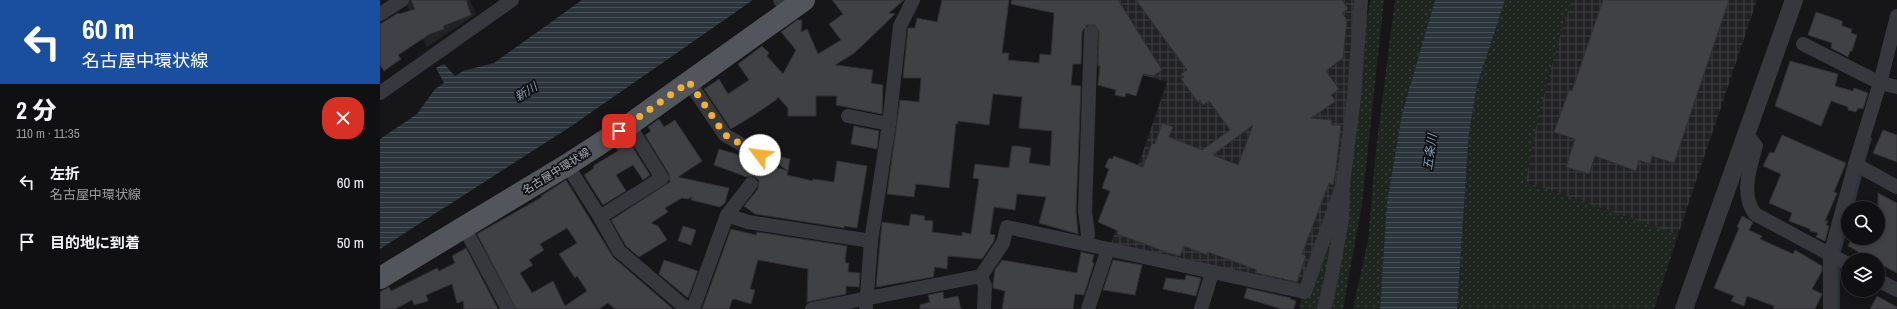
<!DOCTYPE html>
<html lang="ja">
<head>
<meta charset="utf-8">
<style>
  body { margin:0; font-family:"Archivo Narrow","Noto Sans JP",sans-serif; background:#1e1e20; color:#f1f3f6; height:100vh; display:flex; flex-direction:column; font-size:15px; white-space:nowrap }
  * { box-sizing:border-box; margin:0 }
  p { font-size:13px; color:#9c9d9f }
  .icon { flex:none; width:22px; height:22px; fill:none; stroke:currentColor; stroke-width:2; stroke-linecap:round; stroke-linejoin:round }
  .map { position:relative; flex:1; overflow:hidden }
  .side { display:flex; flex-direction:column; background:#101012; width:380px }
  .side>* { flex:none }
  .guide { background:#1a4fa0; color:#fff; overflow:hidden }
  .controls { position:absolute; left:1461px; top:201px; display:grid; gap:8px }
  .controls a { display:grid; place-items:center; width:44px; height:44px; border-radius:50%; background:#101012; box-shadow:0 2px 6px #0003,0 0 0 1px #303032; font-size:20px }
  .pin { position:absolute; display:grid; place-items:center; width:34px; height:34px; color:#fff; margin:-17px; border-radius:8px; box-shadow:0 2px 6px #0006 }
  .me { position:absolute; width:44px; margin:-22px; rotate:300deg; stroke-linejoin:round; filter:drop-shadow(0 0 3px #0008) }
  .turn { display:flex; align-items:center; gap:14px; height:84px; padding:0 16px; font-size:18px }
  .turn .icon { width:52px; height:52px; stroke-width:2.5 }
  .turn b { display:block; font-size:28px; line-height:34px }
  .round { display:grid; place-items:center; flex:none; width:42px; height:42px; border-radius:16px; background:#1e1e20 }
  .summary { display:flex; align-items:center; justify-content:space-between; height:68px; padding:0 16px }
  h1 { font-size:24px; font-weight:800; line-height:30px }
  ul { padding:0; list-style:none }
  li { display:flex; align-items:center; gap:12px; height:60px; padding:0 16px }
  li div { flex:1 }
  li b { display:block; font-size:15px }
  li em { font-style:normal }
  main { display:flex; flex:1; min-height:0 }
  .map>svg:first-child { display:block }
  .built { fill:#222225 }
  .industrial { fill:url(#industrial-grid) }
  .grass { fill:url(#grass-dots) }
  .water { fill:url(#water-rules) }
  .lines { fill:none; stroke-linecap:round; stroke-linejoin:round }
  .stream { stroke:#2c353c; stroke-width:3.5 }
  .building { fill:#404145; stroke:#303034; fill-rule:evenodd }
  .minor { stroke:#37383d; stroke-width:14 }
  .tertiary { stroke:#37383d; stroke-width:18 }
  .primary { stroke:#53555c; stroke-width:22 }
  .route { stroke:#f2b134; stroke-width:7; stroke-dasharray:0 12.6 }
  .labels { text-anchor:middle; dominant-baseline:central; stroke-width:3.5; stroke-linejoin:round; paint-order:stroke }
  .street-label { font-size:11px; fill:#a8adb8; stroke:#111113 }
  .water-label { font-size:12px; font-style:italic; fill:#7f9bb3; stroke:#111113 }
</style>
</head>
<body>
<main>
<section class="side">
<div class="guide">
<div class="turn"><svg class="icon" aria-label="left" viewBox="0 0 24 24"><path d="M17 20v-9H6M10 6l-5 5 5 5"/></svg><div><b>60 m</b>名古屋中環状線</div></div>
</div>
<div class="summary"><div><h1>2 分</h1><p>110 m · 11:35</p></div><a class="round" style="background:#d93025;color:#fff"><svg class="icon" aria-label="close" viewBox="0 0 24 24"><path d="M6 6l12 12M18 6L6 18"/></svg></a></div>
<ul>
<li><svg class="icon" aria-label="left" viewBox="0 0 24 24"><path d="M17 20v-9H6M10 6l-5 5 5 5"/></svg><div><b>左折</b><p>名古屋中環状線</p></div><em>60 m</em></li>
<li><svg class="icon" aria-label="arrive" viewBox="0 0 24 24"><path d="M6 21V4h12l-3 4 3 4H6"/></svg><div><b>目的地に到着</b></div><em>50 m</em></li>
</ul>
</section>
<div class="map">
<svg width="1517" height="309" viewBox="0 0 1517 309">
  <defs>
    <pattern id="industrial-grid" width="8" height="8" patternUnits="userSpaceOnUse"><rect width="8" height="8" fill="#222225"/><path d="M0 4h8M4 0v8" fill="none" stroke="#3f3f43"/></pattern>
    <pattern id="grass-dots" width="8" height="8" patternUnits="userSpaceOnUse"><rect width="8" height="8" fill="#1e261f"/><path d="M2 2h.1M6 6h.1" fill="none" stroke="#3c433d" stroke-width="1.8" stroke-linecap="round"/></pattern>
    <pattern id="water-rules" width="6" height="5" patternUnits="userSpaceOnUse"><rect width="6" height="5" fill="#2c353c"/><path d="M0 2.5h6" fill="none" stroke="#485056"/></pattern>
  </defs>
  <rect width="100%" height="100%" fill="#161618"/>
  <path class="built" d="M 27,0 L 90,0 L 96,14 L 47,47 L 39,33 L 26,3 Z"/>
  <g class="industrial">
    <path d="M 715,0 L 975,0 L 970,92 L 953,204 L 925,280 L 915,286 L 731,244 L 787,82 L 712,61 Z"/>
    <path d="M 1192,0 L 1377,0 L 1298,235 L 1146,182 L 1154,132 L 1182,27 Z"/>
  </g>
  <g class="grass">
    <path d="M 991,0 L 1004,0 L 982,204 L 963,309 L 949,309 L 985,25 Z"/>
    <path d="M 1015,0 L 1055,0 L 1022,114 L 1007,202 L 1000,309 L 973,309 L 988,240 L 996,149 Z"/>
    <path d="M 1125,0 L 1192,0 C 1171,59 1156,120 1146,182 L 1298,235 L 1274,309 L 1077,309 L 1089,133 L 1097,85 Z"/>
    <path d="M 958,217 L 939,309 L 919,309 L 922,297 L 928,299 Z"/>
  </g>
  <g class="water">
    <path d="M 202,0 L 373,0 L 193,125 L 0,249 L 0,139 L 37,114 L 55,89 L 64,83 L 56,68 L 64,64 L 75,76 L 83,71 L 114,63 Z"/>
    <path d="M 1055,0 L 1125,0 L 1097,85 L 1089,133 L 1077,309 L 1000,309 L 1007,202 L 1022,114 Z"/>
  </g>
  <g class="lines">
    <g class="stream">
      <path d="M 1483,163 L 1490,139"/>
      <path d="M 1472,208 L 1481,172"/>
      <path d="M 1459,252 L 1468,221"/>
      <path d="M 1458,268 L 1458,309"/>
    </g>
  </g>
  <g class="building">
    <path d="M 31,0 L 86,0 L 91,15 L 63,26 L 64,29 L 50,34 L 18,55 L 21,59 L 4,71 L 0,65 L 0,24 L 18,13 L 19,14 L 35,9 Z"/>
    <path d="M 452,0 L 524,0 L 509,13 L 515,14 L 484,44 L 473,54 L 455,65 L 493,70 L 491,83 L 503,85 L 502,114 L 456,105 L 457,96 L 436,96 L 436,116 L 408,116 L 408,108 L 398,97 L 396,100 L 374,115 L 351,129 L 324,89 L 339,79 L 348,94 L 369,80 L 358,64 L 382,46 L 389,53 L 387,56 L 403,74 L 416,50 L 401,32 L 417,20 L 422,20 L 421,32 L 427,29 L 438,54 L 461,40 L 449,24 L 463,14 Z"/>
    <path d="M 562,0 L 629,0 L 622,53 L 629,53 L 628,60 L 659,63 L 660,54 L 671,55 L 674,13 L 631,4 L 632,0 L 738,0 L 782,70 L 773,76 L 763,74 L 756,96 L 746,93 L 745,97 L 735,95 L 736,90 L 718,85 L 720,66 L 718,66 L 719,32 L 715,25 L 707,25 L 702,32 L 701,64 L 693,64 L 691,85 L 701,86 L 696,211 L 698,234 L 659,223 L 666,197 L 637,194 L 635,210 L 614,207 L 610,234 L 615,235 L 614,241 L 602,259 L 568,256 L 567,269 L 555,267 L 553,277 L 496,287 L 502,222 L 529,226 L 531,214 L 545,216 L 544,220 L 553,221 L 552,232 L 582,236 L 582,232 L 591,234 L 599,179 L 593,178 L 595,164 L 629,168 L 632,146 L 637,146 L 651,148 L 649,163 L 670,166 L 672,131 L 639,128 L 642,97 L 613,94 L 609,125 L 578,121 L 578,124 L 576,123 L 569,188 L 536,184 L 534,197 L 507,194 L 520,100 L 539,102 L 541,78 L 523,78 L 528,28 L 535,28 L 537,18 L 557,22 Z"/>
    <path d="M 756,0 L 962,0 L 968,9 L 962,13 L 967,20 L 963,58 L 946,71 L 959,89 L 951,95 L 956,101 L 931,118 L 952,120 L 951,125 L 961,125 L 956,169 L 953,185 L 949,183 L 922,254 L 926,256 L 917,282 L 876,273 L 877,270 L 828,252 L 827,255 L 804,246 L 800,256 L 792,254 L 737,234 L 738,231 L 718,222 L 730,191 L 722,188 L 729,169 L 725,167 L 729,158 L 732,159 L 734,156 L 763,167 L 772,143 L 775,144 L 782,123 L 793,127 L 789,137 L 822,150 L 850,130 L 829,101 L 823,105 L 820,100 L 818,102 L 801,79 L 804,77 L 801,74 L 807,70 ZM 873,125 L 858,165 L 833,155 Z"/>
    <path d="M 1223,0 L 1349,0 L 1294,163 L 1272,156 L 1270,164 L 1259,160 L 1256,171 L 1215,156 L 1209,174 L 1186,167 L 1195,139 L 1174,132 L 1189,90 L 1192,91 Z"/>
    <path d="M 1436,12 L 1462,21 L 1462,26 L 1472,29 L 1471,33 L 1477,35 L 1472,51 L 1470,51 L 1468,57 L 1451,48 L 1452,43 L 1428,35 Z"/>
    <path d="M 1410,61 L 1458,74 L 1455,86 L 1473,91 L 1474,88 L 1488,93 L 1483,109 L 1478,108 L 1476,112 L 1468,110 L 1468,107 L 1451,101 L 1441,126 L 1395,106 Z"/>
    <path d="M 279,119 L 284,127 L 295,120 L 322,161 L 298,177 L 349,188 L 345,203 L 340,207 L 311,200 L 312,197 L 308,199 L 302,198 L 285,208 L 288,212 L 271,223 L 278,226 L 287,240 L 259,257 L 246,246 L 231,220 L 290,182 L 289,174 L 265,135 L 271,131 L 268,127 Z"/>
    <path d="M 474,126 L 499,131 L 497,149 L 471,144 Z"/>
    <path d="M 1503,130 L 1517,135 L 1517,162 L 1493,153 Z"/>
    <path d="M 1402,135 L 1466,163 L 1454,192 L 1457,193 L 1445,221 L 1448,221 L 1446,225 L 1449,226 L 1445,241 L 1436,237 L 1438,233 L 1430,231 L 1430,229 L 1409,221 L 1412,213 L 1389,203 L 1401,174 L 1383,166 L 1390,152 L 1394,153 Z"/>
    <path d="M 248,140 L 270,175 L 263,180 L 253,165 L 236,175 L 246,191 L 223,205 L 204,175 L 214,168 L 213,166 L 238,151 L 236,148 Z"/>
    <path d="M 339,149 L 366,157 L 376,163 L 383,163 L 408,171 L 407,175 L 433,181 L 433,179 L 454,182 L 457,161 L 487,166 L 477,228 L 464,226 L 464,228 L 375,214 L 364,206 L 378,189 L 379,180 L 373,176 L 367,177 L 334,165 Z"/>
    <path d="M 388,154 L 410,159 L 408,171 L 388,157 Z"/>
    <path d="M 186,180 L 233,257 L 293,309 L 235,309 L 228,303 L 219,309 L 136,309 L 97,234 L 162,197 L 161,196 ZM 187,228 L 197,243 L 179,254 L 195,278 L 197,276 L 207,291 L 185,306 L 173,281 L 152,293 L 140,273 L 153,265 L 149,260 L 164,250 L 160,244 Z"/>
    <path d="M 1498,193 L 1517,203 L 1517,273 L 1498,263 L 1498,260 L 1493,260 L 1468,246 L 1472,238 L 1498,238 Z"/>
    <path d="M 1362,216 L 1373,222 L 1369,230 L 1382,236 L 1380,239 L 1413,254 L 1415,250 L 1442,266 L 1442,271 L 1432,289 L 1442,294 L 1435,309 L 1393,309 L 1394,306 L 1367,296 L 1364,306 L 1351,301 L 1354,296 L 1334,288 L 1359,228 L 1357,227 Z"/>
    <path d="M 303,226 L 316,230 L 311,245 L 298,241 Z"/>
    <path d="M 351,229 L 376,235 L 377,232 L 467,246 L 465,260 L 466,263 L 469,263 L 468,272 L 480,273 L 479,287 L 466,286 L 466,294 L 427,302 L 428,269 L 378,260 L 370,289 L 375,290 L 371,304 L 354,299 L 352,300 L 349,309 L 322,309 Z"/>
    <path d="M 86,248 L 118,309 L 84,309 L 83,301 L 77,303 L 72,284 L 46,295 L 48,301 L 34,305 L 32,300 L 15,309 L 0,309 L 0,292 L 9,287 L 11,291 L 57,268 L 59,271 L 75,263 L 72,256 Z"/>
    <path d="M 701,252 L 714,255 L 712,262 L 714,263 L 704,295 L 695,294 L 693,309 L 622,309 L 625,291 L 613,288 L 613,285 L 615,270 L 622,260 L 697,273 Z"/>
    <path d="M 284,260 L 318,271 L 308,298 L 279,274 Z"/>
    <path d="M 733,260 L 762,265 L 755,295 L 723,290 Z"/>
    <path d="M 806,275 L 821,278 L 816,296 L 783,289 L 786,278 L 805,280 Z"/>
    <path d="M 867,288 L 911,298 L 910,299 L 916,301 L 914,309 L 902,309 L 864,298 Z"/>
    <path d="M 563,292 L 564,299 L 578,296 L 581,309 L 540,309 L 540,305 L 550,302 L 548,295 Z"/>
    <path d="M 1497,296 L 1517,307 L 1517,309 L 1490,309 Z"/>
  </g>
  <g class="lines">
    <g class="minor">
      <path d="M 400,0 L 410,11"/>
      <path d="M 0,14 L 22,0"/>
      <path d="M 1423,44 L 1500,83 L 1517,87"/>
      <path d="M 309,82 L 345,135 L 380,155"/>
      <path d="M 0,93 L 132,0"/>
      <path d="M 468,116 L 509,124"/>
      <path d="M 1367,135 L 1376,146 C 1370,168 1360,194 1375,214 L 1468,264"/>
      <path d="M 1475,164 L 1517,187"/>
      <path d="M 187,165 L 220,217 L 239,251 L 307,309"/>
      <path d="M 347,215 L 371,184"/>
      <path d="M 220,217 L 282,178 L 249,125"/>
      <path d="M 84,227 L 128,309"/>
      <path d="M 707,243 L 708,234 L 705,211 L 711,32"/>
      <path d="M 601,276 L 605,286 L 604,309"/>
      <path d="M 1498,280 L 1517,290"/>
      <path d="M 486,307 L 491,241 L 509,124 L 520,26 L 533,0"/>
      <path d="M 313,309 L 347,215 L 368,222 L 491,241"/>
      <path d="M 432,309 L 601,276 L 623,243 L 627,227 L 925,292 L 963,184"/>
      <path d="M 708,309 L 728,249"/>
      <path d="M 821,309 L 832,273"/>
      <path d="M 944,309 L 951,280 L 962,219 L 963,184 L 974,97 L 981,0"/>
      <path d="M 1450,309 L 1450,255 L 1475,164 L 1500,83 L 1517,16"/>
    </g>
    <path class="tertiary" d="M 1304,309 L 1414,0"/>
    <path class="primary" d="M 0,278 L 187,165 L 249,125 L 424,0"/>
  </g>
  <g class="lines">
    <path class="route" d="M 239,131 L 309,82 L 345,135 L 380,155"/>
  </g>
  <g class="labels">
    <g class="street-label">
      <text transform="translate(176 171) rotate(-32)">名古屋中環状線</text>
    </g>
    <g class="water-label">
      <text transform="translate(146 92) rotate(-32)">新川</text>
      <text transform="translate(1050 152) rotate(-82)">五条川</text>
    </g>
  </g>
</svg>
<div class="controls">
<a><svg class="icon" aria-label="search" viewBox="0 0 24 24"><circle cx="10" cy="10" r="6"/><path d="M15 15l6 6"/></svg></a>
<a><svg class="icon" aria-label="layers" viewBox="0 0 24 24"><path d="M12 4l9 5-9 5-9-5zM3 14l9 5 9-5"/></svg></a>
</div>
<div class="pin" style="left:239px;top:131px;background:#d93025"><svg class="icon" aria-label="arrive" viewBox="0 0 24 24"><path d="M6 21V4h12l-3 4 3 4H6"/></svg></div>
<svg class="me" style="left:380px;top:155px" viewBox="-20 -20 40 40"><circle r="19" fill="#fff"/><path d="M0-13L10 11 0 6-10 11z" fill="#f2b134"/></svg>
</div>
</main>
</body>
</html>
